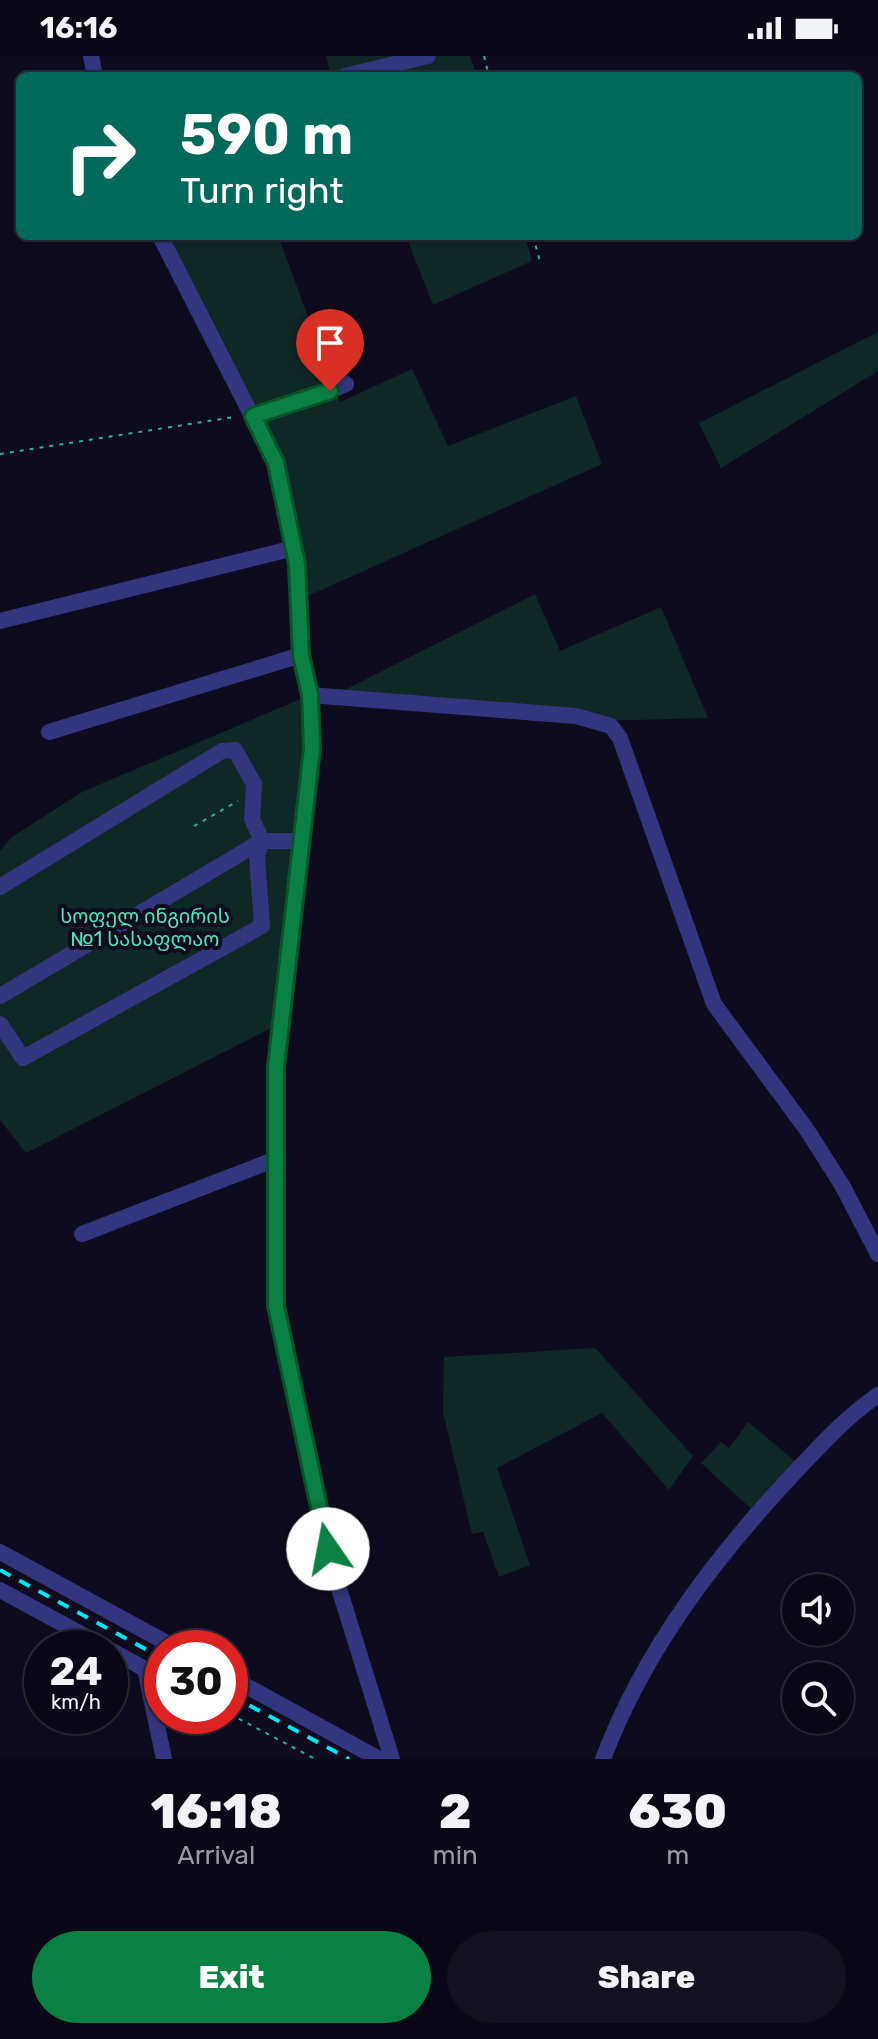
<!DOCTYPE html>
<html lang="en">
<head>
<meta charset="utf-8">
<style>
  body { margin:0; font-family:Rubik,"Noto Sans Georgian",sans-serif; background:#13111f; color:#f1f3f6; height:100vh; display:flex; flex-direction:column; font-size:30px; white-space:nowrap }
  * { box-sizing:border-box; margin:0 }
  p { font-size:26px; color:#999aa1 }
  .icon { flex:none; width:44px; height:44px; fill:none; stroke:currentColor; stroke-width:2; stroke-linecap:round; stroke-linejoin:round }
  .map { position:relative; height:1703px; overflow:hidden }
  .side { display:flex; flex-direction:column; background:#0a0816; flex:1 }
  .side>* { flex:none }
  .hud { position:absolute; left:16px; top:16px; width:846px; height:168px; border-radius:12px; box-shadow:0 2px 6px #0004,0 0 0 2px #2a2935; background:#00695c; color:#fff; overflow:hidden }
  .fabs { position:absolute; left:782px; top:1518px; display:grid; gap:16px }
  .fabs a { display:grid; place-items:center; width:72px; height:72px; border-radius:50%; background:#0a0816; box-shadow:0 2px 6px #0004,0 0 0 2px #2a2935; font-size:40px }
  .speed { position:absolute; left:24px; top:1574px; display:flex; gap:16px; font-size:40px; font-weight:700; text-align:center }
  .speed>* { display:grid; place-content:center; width:104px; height:104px; border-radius:50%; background:#0a0816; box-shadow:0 2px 6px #0004,0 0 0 2px #2a2935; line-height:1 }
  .speed small { font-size:20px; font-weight:400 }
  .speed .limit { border:12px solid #d22; background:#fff; color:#111 }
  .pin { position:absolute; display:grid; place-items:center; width:68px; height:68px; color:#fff; margin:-82px -34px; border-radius:50% 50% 50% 0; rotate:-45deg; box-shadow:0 0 8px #0007 }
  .pin .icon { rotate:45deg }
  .me { position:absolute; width:88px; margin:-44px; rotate:348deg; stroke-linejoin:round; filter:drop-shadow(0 0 6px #0008) }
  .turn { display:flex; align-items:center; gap:28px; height:168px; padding:0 32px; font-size:36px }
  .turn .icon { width:104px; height:104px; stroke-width:2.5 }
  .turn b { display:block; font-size:56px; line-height:68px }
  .eta { display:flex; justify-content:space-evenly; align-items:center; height:136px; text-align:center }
  .eta b { font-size:48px; font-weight:800; line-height:56px }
  .primary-button { display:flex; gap:16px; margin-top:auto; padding:16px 32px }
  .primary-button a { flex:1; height:92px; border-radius:48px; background:#0b8043; color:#fff; font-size:32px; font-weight:800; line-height:92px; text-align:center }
  .primary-button a+a { background:#13111f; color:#f1f3f6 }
  .status { display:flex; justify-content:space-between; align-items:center; height:56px; padding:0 40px; background:#0a0816; direction:ltr }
  .status svg { height:22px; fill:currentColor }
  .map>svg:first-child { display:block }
  .green { fill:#0e2826 }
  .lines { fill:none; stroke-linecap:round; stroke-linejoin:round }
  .path { stroke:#28b3a5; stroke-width:2; stroke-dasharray:4 6; stroke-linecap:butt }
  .minor { stroke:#34357f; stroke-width:16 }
  .rail { stroke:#00e6f4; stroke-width:4; stroke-dasharray:12 10; stroke-linecap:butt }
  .route-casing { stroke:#07532c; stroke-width:20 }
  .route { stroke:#0b8043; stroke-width:14 }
  .labels { text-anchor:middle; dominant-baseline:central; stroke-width:8; stroke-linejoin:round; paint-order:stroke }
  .park-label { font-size:20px; fill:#51e3b8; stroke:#0e0b1e }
</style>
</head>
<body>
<div class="status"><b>16:16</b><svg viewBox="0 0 49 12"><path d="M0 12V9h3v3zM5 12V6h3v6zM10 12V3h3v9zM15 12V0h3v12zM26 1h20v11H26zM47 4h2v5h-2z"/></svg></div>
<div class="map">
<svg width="878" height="1703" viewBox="0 0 878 1703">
  <rect width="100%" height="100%" fill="#0e0b1e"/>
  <g class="green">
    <path d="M 326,0 L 470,0 L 477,20 L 331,20 Z"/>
    <path d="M 160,180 L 278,180 L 340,346 L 412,313 L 448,390 L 576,340 L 602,408 L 299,544 L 276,407 Z"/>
    <path d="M 406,180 L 525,180 L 532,205 L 433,249 Z"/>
    <path d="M 878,276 L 878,315 L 721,412 L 699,367 Z"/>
    <path d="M 535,538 L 560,595 L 661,551 L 708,662 L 598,665 L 329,642 Z"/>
    <path d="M 310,639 L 281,967 L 26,1097 L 0,1064 L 0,795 L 12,781 L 82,736 Z"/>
    <path d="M 595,1292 L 693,1400 L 669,1434 L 602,1357 L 497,1412 L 530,1509 L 499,1521 L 483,1476 L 472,1478 L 443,1356 L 444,1301 Z"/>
    <path d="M 748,1366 L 801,1410 L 757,1458 L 701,1407 L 721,1386 L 729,1392 Z"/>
  </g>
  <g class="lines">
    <g class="path">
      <path d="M 484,0 L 489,20"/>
      <path d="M 533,180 L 541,209"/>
      <path d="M 180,182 L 192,180"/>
      <path d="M 0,398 L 234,361"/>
      <path d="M 194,770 L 238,745"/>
      <path d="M 230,1658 L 315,1703"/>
    </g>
    <g class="minor">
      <path d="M 91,0 L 95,20"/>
      <path d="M 345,20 L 428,0"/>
      <path d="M 160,180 L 276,407 L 297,508 L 301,599 L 310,639 L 312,692 L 276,1011 L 276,1250 L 333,1513 L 392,1703"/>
      <path d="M 253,360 L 314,342 L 346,328"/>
      <path d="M 0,565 L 294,492"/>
      <path d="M 310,639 L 576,660 L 611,670 L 620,682 L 714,948 L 807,1074 L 842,1129 L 878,1198"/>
      <path d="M 49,676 L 301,599"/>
      <path d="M 0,831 L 222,695 L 235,694 L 254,728 L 252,763 L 262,785 L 257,800 L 262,870 L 23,1002 L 0,968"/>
      <path d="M 0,940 L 262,785 L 302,785"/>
      <path d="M 82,1178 L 276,1103"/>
      <path d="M 0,1496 L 176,1592"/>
      <path d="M 0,1534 L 107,1592"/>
      <path d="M 110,1594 L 145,1613 L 164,1703"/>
      <path d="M 230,1621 L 379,1703"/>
      <path d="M 603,1703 C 645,1592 717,1499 797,1414 C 823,1387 847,1360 878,1339"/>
    </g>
    <g class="rail">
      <path d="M 0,1514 L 162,1602"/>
      <path d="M 230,1639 L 349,1703"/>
    </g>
  </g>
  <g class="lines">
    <defs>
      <path id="route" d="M 328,1493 L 276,1250 L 276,1011 L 312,692 L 310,639 L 301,599 L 297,508 L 276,407 L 253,360 L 330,335"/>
    </defs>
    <use href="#route" class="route-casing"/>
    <use href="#route" class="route"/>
  </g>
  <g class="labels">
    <g class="park-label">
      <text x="145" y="860">სოფელ ინგირის<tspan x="145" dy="23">№1 სასაფლაო</tspan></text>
    </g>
  </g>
</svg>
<div class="fabs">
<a><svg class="icon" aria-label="sound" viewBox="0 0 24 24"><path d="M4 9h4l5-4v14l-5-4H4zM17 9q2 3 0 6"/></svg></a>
<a><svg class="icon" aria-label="search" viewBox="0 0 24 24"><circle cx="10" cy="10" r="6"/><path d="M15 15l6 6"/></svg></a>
</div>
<div class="speed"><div>24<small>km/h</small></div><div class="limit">30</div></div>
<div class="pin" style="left:330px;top:335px;background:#d93025"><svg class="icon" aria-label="arrive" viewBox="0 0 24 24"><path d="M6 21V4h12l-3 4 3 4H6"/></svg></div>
<svg class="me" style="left:328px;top:1493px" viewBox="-20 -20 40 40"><circle r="19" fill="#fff"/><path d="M0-13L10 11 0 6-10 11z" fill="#0b8043"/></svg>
<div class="hud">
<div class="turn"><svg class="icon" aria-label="right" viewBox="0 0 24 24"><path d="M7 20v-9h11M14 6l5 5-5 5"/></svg><div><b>590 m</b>Turn right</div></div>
</div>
</div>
<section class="side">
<div class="eta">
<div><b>16:18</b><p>Arrival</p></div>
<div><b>2</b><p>min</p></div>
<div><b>630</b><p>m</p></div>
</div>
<div class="primary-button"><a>Exit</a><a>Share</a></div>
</section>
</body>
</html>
